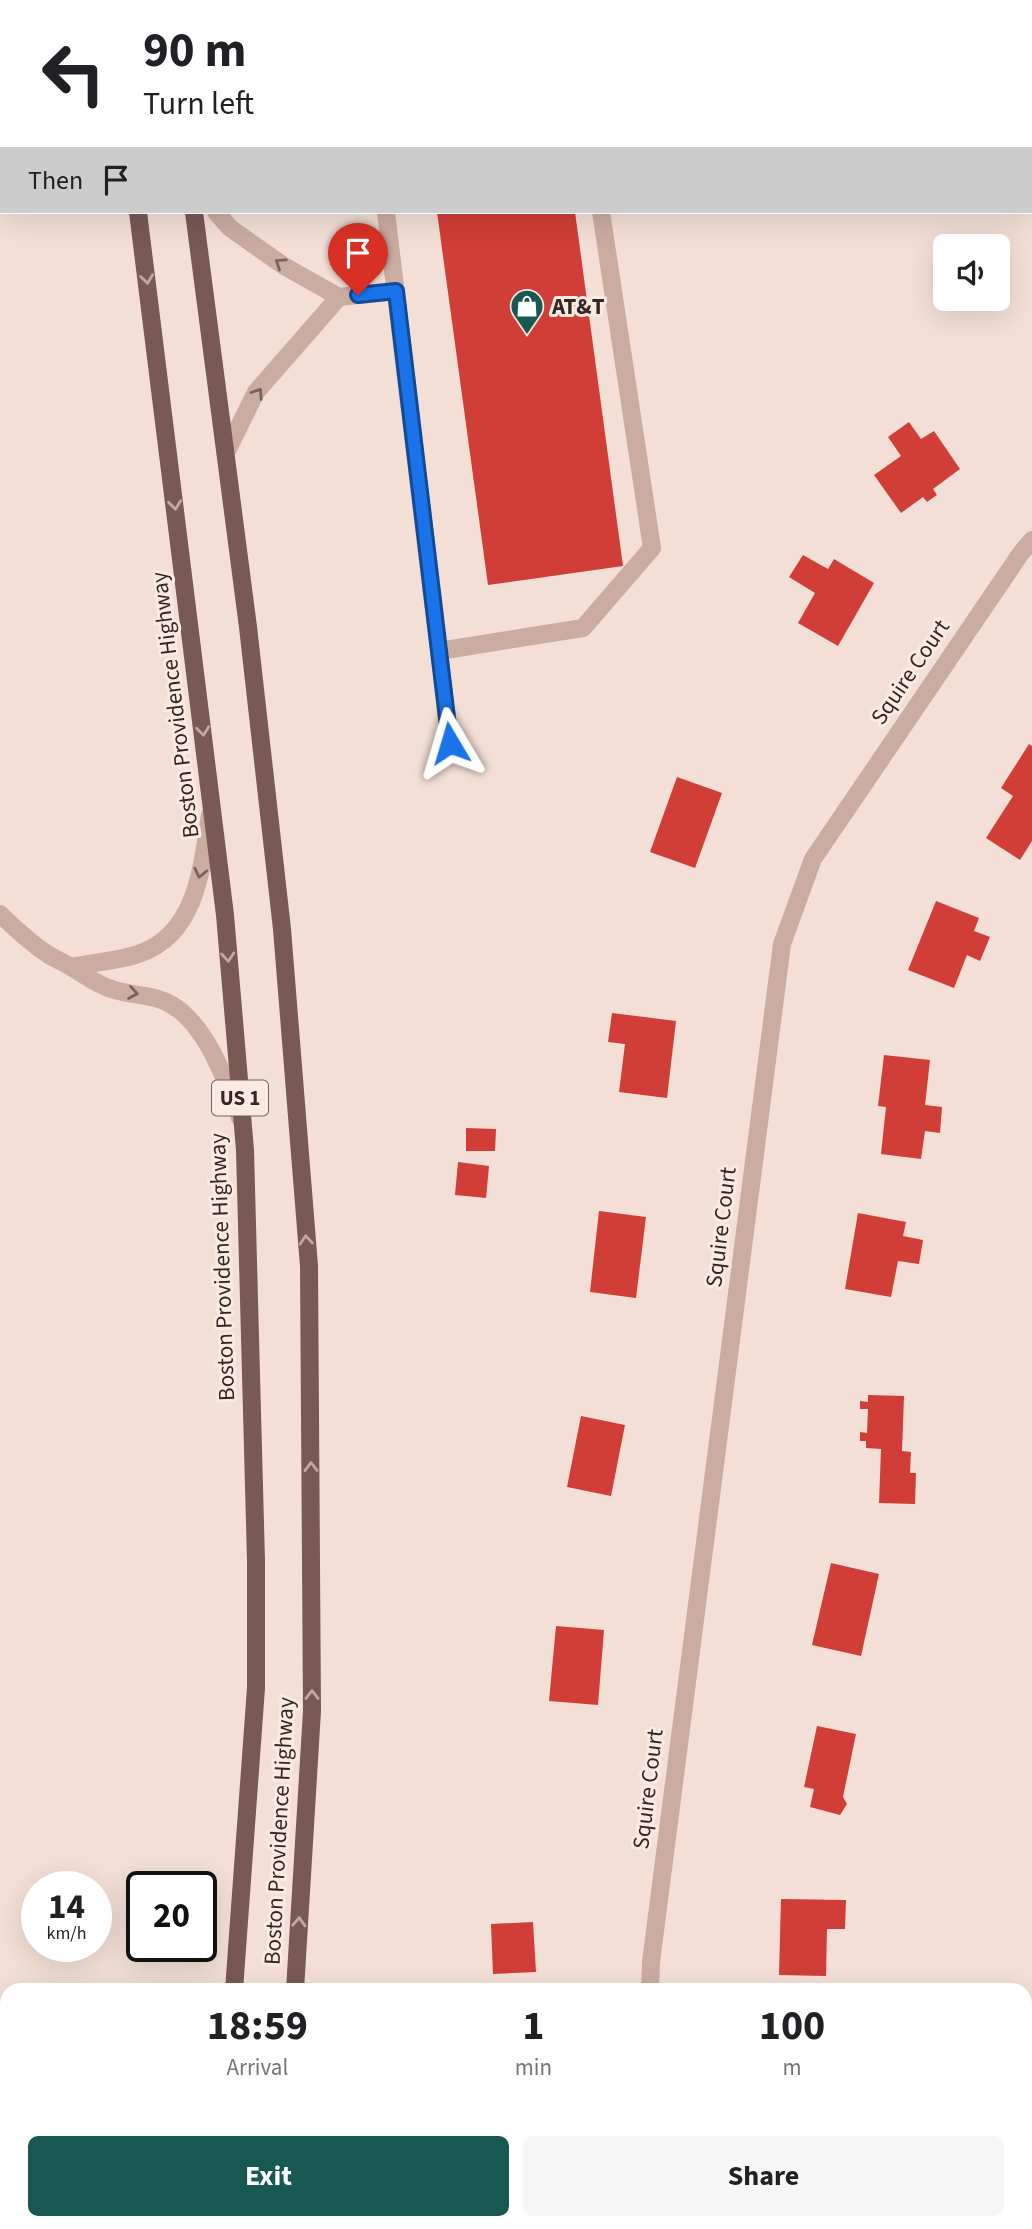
<!DOCTYPE html>
<html lang="en">
<head>
<meta charset="utf-8">
<style>
  body { margin:0; font-family:"Source Sans 3",sans-serif; background:#f6f6f6; color:#202124; height:100vh; display:flex; flex-direction:column; font-size:26px; white-space:nowrap }
  * { box-sizing:border-box; margin:0 }
  p { font-size:23px; color:#757577 }
  .icon { flex:none; width:38px; height:38px; fill:none; stroke:currentColor; stroke-width:2; stroke-linecap:round; stroke-linejoin:round }
  .map { position:relative; flex:1; overflow:hidden }
  .panel { position:absolute; left:0px; top:1983px; width:1032px; height:247px; display:flex; flex-direction:column; background:#fff; border-radius:21px 21px 0 0; box-shadow:0 7px 28px #0002 }
  .panel>* { flex:none }
  .banner { position:absolute; left:0px; top:0px; width:1032px; height:214px; box-shadow:0 7px 28px #0002; background:#fff; color:#202124; overflow:hidden }
  .controls { position:absolute; left:933px; top:234px; display:grid; gap:14px }
  .controls a { display:grid; place-items:center; width:77px; height:77px; border-radius:10px; background:#fff; box-shadow:0 7px 28px #0002; font-size:35px }
  .speed { position:absolute; left:21px; top:1871px; display:flex; gap:14px; font-size:35px; font-weight:700; text-align:center }
  .speed>* { display:grid; place-content:center; width:91px; height:91px; border-radius:50%; background:#fff; box-shadow:0 7px 28px #0002; line-height:1 }
  .speed small { font-size:18px; font-weight:400 }
  .speed .limit { border:4px solid #111; border-radius:10px; background:#fff; color:#111 }
  .pin { position:absolute; display:grid; place-items:center; width:60px; height:60px; color:#fff; margin:-72px -30px; border-radius:50% 50% 50% 0; rotate:-45deg; box-shadow:0 0 7px #0007 }
  .pin .icon { rotate:45deg }
  .me { position:absolute; width:77px; margin:-38px; rotate:353deg; stroke-linejoin:round; filter:drop-shadow(0 0 5px #0008) }
  .turn { display:flex; align-items:center; gap:24px; height:147px; padding:0 28px; font-size:32px }
  .turn .icon { width:91px; height:91px; stroke-width:2.5 }
  .turn b { display:block; font-size:49px; line-height:60px }
  .then { display:flex; align-items:center; height:66px; padding:0 28px; background:#0003; gap:14px; font-size:26px }
  .eta { display:flex; justify-content:space-evenly; align-items:center; height:119px; text-align:center }
  .eta b { font-size:42px; font-weight:700; line-height:49px }
  .button { display:flex; gap:14px; margin-top:auto; padding:14px 28px }
  .button a { flex:1; height:80px; border-radius:10px; background:#175951; color:#fff; font-size:28px; font-weight:700; line-height:80px; text-align:center }
  .button a+a { background:#f6f6f6; color:#202124 }
  .map>svg:first-child { display:block }
  .building { fill:#d03e37 }
  .lines { fill:none; stroke-linecap:round; stroke-linejoin:round }
  .minor { stroke:#cbaca1; stroke-width:18 }
  .major { stroke:#785954; stroke-width:18 }
  .oneway { stroke:#78625d }
  .oneway2 { stroke:#c0a9a2 }
  .route-casing { stroke:#114b97; stroke-width:18 }
  .route { stroke:#1a73e8; stroke-width:12 }
  .labels { text-anchor:middle; dominant-baseline:central; stroke-width:6; stroke-linejoin:round; paint-order:stroke }
  .shield { fill:#faeae2; stroke:#70615e; stroke-width:2 }
  .shield-label { font-size:21px; font-weight:bold; fill:#352625 }
  .poi-label { font-size:23px; font-weight:bold; fill:#352625; stroke:#faeae2; text-anchor:start }
  .street-label { font-size:23px; fill:#352625; stroke:#faeae2 }
</style>
</head>
<body>
<div class="map">
<svg width="1032" height="2229" viewBox="0 0 1032 2229">
  <rect width="100%" height="100%" fill="#f3dfd6"/>
  <g class="building">
    <path d="M 437,212 L 575,212 L 623,566 L 488,585 Z"/>
    <path d="M 909,422 L 921,439 L 934,431 L 960,469 L 933,489 L 937,495 L 927,502 L 923,497 L 901,513 L 874,475 L 901,456 L 888,437 Z"/>
    <path d="M 803,555 L 828,569 L 834,559 L 874,583 L 838,646 L 798,623 L 815,593 L 789,577 Z"/>
    <path d="M 1029,744 L 1032,746 L 1032,841 L 1020,860 L 986,838 L 1013,796 L 1001,788 Z"/>
    <path d="M 677,777 L 722,793 L 695,868 L 650,852 Z"/>
    <path d="M 936,901 L 979,918 L 974,931 L 990,937 L 980,961 L 967,955 L 954,988 L 908,970 Z"/>
    <path d="M 612,1013 L 676,1021 L 667,1098 L 619,1092 L 625,1044 L 608,1042 Z"/>
    <path d="M 884,1055 L 930,1060 L 925,1105 L 942,1107 L 940,1133 L 925,1131 L 921,1159 L 881,1154 L 886,1107 L 878,1106 Z"/>
    <path d="M 466,1128 L 496,1129 L 495,1151 L 466,1151 Z"/>
    <path d="M 458,1162 L 489,1166 L 486,1198 L 455,1195 Z"/>
    <path d="M 599,1211 L 646,1217 L 636,1298 L 590,1292 Z"/>
    <path d="M 858,1213 L 906,1222 L 903,1236 L 923,1240 L 919,1264 L 898,1261 L 891,1297 L 845,1289 Z"/>
    <path d="M 868,1395 L 904,1396 L 902,1451 L 911,1452 L 910,1473 L 916,1473 L 915,1504 L 879,1503 L 881,1449 L 866,1448 L 866,1441 L 860,1441 L 860,1432 L 867,1433 L 868,1409 L 860,1409 L 860,1401 L 868,1402 Z"/>
    <path d="M 581,1416 L 625,1425 L 611,1496 L 567,1487 Z"/>
    <path d="M 831,1563 L 879,1574 L 861,1656 L 812,1645 Z"/>
    <path d="M 556,1626 L 604,1630 L 598,1705 L 549,1701 Z"/>
    <path d="M 817,1726 L 856,1734 L 843,1797 L 847,1804 L 840,1815 L 810,1807 L 814,1789 L 804,1787 Z"/>
    <path d="M 781,1899 L 846,1900 L 845,1929 L 827,1929 L 826,1976 L 779,1975 Z"/>
    <path d="M 533,1922 L 536,1972 L 493,1974 L 491,1924 Z"/>
    <path d="M 849,2222 L 899,2222 L 902,2229 L 852,2229 Z"/>
  </g>
  <g class="lines">
    <g class="minor">
      <path d="M 300,0 L 300,2"/>
      <path d="M 558,0 L 558,2"/>
      <path d="M 979,0 L 980,2"/>
      <path d="M 444,2 L 457,0"/>
      <path d="M 882,2 L 883,0"/>
      <path d="M 216,212 L 230,228 L 284,266 L 339,297 L 396,291"/>
      <path d="M 386,212 L 450,743"/>
      <path d="M 226,453 L 256,392 L 339,297"/>
      <path d="M 439,651 L 583,628 L 652,548 L 601,212"/>
      <path d="M 0,914 C 15,928 31,944 49,955 C 57,960 65,963 73,968 C 86,976 99,986 115,990 C 134,996 154,994 172,1005 C 207,1026 226,1081 240,1118"/>
      <path d="M 71,967 C 94,962 120,961 141,953 C 197,933 202,866 210,815"/>
      <path d="M 650,1990 L 651,1962 L 782,944 L 813,859 L 1021,553 L 1032,540"/>
      <path d="M 696,2222 L 700,2229"/>
    </g>
    <g class="major">
      <path d="M 110,0 L 110,2"/>
      <path d="M 166,0 L 166,2"/>
      <path d="M 138,212 L 225,915 L 245,1150 L 256,1561 L 256,1688 L 234,1990"/>
      <path d="M 194,212 L 248,627 L 282,929 L 309,1266 L 312,1711 L 295,1990"/>
      <path d="M 205,2229 L 206,2222"/>
      <path d="M 265,2229 L 266,2222"/>
    </g>
  </g>
  <defs><path id="oneway-chevron" d="M-2-3.5L2.5 0L-2 3.5" fill="none" stroke-width="1.6" stroke-linecap="round" stroke-linejoin="round" transform="scale(1.75)"/></defs>
  <g class="oneway">
    <use href="#oneway-chevron" transform="translate(280 263) rotate(-146)"/>
    <use href="#oneway-chevron" transform="translate(258 393) rotate(-56)"/>
    <use href="#oneway-chevron" transform="translate(200 873) rotate(103)"/>
    <use href="#oneway-chevron" transform="translate(133 993) rotate(10)"/>
  </g>
  <g class="oneway2">
    <use href="#oneway-chevron" transform="translate(147 279) rotate(82)"/>
    <use href="#oneway-chevron" transform="translate(175 505) rotate(83)"/>
    <use href="#oneway-chevron" transform="translate(203 731) rotate(83)"/>
    <use href="#oneway-chevron" transform="translate(228 957) rotate(85)"/>
    <use href="#oneway-chevron" transform="translate(306 1240) rotate(-95)"/>
    <use href="#oneway-chevron" transform="translate(311 1467) rotate(-91)"/>
    <use href="#oneway-chevron" transform="translate(312 1695) rotate(-90)"/>
    <use href="#oneway-chevron" transform="translate(299 1922) rotate(-87)"/>
  </g>
  <g class="lines">
    <defs>
      <path id="route" d="M 358,295 L 396,291 L 450,743"/>
    </defs>
    <use href="#route" class="route-casing"/>
    <use href="#route" class="route"/>
  </g>
  <defs>
    <symbol id="shop-pin" viewBox="-11 -11 22 30"><path d="M0 17L-7.5 6A9.5 9.5 0 1 1 7.5 6Z" fill="#175951" stroke="#faeae2"/><path d="M-5-2.5h2.3a2.7 3.5 0 0 1 5.4 0H5L5.5 6h-11ZM-1.5-2.5h3a1.5 2.3 0 0 0-3 0Z" fill="#fff"/></symbol>
  </defs>
  <g fill-rule="evenodd">
    <use href="#shop-pin" x="508" y="287" width="38" height="52"/>
  </g>
  <g class="labels">
    <rect class="shield" x="212" y="1080.5" width="56" height="35" rx="5"/>
    <g class="shield-label">
      <text x="240" y="1098">US 1</text>
    </g>
    <g class="poi-label">
      <text x="552" y="306">AT&amp;T</text>
    </g>
    <g class="street-label">
      <text transform="translate(910 672) rotate(-56)">Squire Court</text>
      <text transform="translate(175 705) rotate(-97)">Boston Providence Highway</text>
      <text transform="translate(721 1227) rotate(-83)">Squire Court</text>
      <text transform="translate(222 1267) rotate(-92)">Boston Providence Highway</text>
      <text transform="translate(648 1789) rotate(-83)">Squire Court</text>
      <text transform="translate(279 1831) rotate(-87)">Boston Providence Highway</text>
    </g>
  </g>
</svg>
<div class="controls">
<a><svg class="icon" aria-label="sound" viewBox="0 0 24 24"><path d="M4 9h4l5-4v14l-5-4H4zM17 9q2 3 0 6"/></svg></a>
</div>
<div class="speed"><div>14<small>km/h</small></div><div class="limit">20</div></div>
<div class="pin" style="left:358px;top:295px;background:#d93025"><svg class="icon" aria-label="arrive" viewBox="0 0 24 24"><path d="M6 21V4h12l-3 4 3 4H6"/></svg></div>
<svg class="me" style="left:450px;top:743px" viewBox="-20 -20 40 40"><path d="M0-17L14 15 0 8-14 15z" fill="#1a73e8" stroke="#fff" stroke-width="4"/></svg>
<div class="banner">
<div class="turn"><svg class="icon" aria-label="left" viewBox="0 0 24 24"><path d="M17 20v-9H6M10 6l-5 5 5 5"/></svg><div><b>90 m</b>Turn left</div></div>
<div class="then">Then<svg class="icon" aria-label="arrive" viewBox="0 0 24 24"><path d="M6 21V4h12l-3 4 3 4H6"/></svg></div>
</div>
<section class="panel">
<div class="eta">
<div><b>18:59</b><p>Arrival</p></div>
<div><b>1</b><p>min</p></div>
<div><b>100</b><p>m</p></div>
</div>
<div class="button"><a>Exit</a><a>Share</a></div>
</section>
</div>
</body>
</html>
